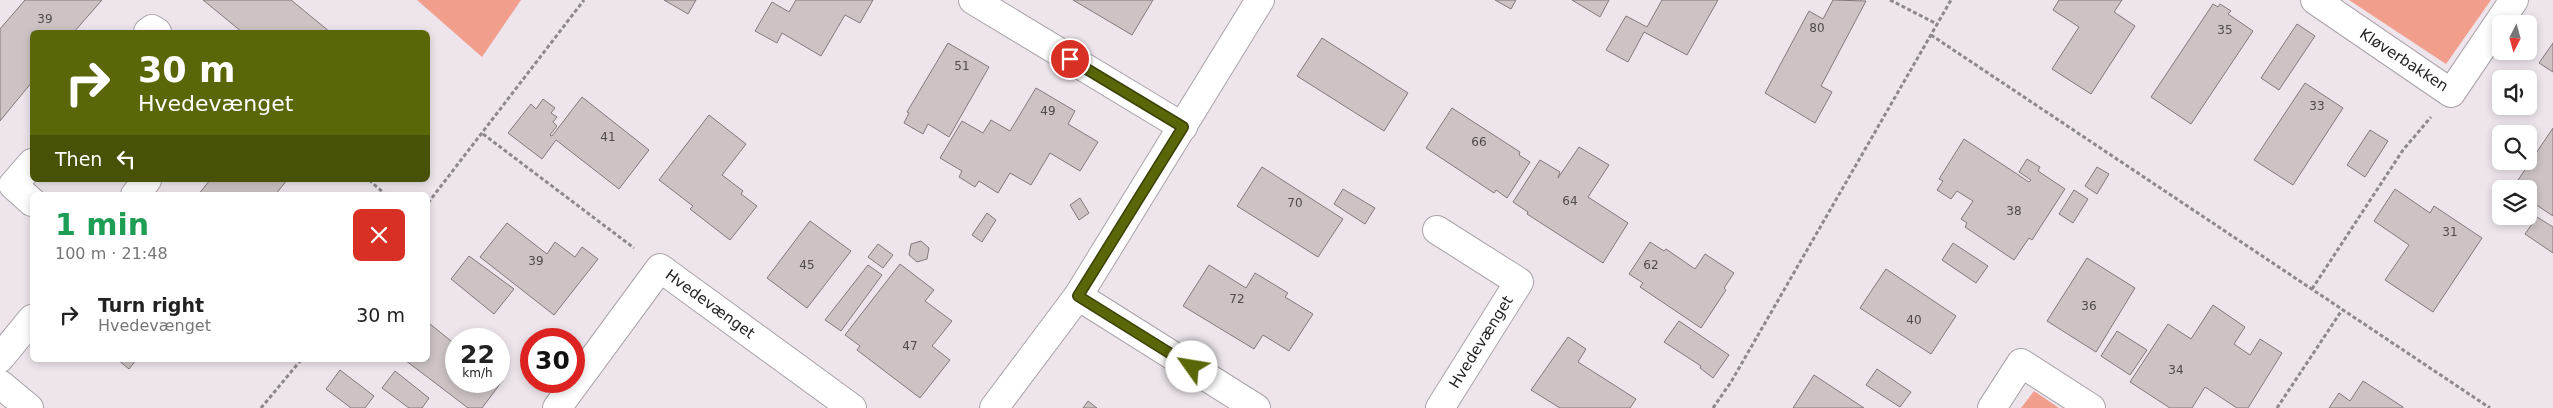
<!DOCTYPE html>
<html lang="en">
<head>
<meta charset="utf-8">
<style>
  body { margin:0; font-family:"DejaVu Sans",sans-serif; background:#f2f2f2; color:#222; height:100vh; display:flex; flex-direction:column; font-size:19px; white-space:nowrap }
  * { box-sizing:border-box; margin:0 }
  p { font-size:16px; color:#767676 }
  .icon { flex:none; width:28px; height:28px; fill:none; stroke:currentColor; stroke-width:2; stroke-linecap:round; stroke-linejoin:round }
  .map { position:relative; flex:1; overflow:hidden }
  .panel { position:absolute; left:30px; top:192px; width:400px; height:170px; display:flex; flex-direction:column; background:#fff; border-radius:8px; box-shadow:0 2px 8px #0003 }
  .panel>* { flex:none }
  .top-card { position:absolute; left:30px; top:30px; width:400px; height:152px; border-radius:8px; box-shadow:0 2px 8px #0003; background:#5b6608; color:#fff; overflow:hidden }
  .needle { width:32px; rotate:186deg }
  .controls { position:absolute; left:2492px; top:15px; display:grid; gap:10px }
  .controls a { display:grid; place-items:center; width:45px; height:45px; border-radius:8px; background:#fff; box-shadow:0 2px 8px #0003; font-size:25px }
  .speed { position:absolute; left:445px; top:328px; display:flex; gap:10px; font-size:25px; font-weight:700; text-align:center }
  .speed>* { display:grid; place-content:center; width:65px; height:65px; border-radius:50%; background:#fff; box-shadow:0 2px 8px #0003; line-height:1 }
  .speed small { font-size:12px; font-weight:400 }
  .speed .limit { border:8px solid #d22; background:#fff; color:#111 }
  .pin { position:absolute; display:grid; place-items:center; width:42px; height:42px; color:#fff; margin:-21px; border:2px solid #fff; border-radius:50%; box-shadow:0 1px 5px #0007 }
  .me { position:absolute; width:55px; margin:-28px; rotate:302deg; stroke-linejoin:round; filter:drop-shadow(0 0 4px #0008) }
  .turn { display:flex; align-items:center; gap:18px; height:105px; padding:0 25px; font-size:22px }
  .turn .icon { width:65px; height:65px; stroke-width:2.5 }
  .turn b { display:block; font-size:35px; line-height:42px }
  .then { display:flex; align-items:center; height:48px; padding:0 25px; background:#0003; gap:10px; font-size:19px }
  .round { display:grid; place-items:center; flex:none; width:52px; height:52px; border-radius:8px; background:#f2f2f2 }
  .head { display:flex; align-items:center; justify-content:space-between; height:85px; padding:0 25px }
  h1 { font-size:30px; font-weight:700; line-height:38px; color:#1e9e55 }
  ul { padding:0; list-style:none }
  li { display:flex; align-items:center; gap:15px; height:75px; padding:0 25px }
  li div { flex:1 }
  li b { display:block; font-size:19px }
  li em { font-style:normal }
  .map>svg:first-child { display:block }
  .green { fill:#f19e8d }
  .building { fill:#cdc3c5; stroke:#82797a }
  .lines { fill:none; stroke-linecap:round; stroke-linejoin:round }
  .street-casing { stroke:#a9a2a7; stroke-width:30 }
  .path { stroke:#8d888c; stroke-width:3; stroke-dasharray:4 2.5; stroke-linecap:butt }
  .street { stroke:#fff; stroke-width:28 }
  .route-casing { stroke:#3b4205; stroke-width:12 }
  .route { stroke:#5b6608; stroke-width:9 }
  .labels { text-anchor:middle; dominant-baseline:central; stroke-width:5; stroke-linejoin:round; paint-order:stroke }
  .number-label { font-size:12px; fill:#4f4a4c }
  .street-label { font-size:15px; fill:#252224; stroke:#fff }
</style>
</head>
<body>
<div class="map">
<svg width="2553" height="408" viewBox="0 0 2553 408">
  <rect width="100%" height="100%" fill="#ede5eb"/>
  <g class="green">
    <path d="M 417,0 L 521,0 L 482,57 Z"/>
    <path d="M 2349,0 L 2491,0 L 2446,64 Z"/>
    <path d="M 2034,391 L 2059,408 L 2021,408 Z"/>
  </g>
  <g class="building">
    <path d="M 25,0 L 102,0 L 74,32 L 32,32 L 32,82 L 0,121 L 0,29 Z"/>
    <path d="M 203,0 L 291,0 L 330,32 L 242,32 Z"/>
    <path d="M 664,0 L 696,0 L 688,14 Z"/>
    <path d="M 796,0 L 873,0 L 860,23 L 845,15 L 821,56 L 782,33 L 777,43 L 755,31 L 772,2 L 789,12 Z"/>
    <path d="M 1073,0 L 1153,0 L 1132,35 Z"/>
    <path d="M 1495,0 L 1516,0 L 1511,9 Z"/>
    <path d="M 1572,0 L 1609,0 L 1600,17 Z"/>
    <path d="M 1662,0 L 1718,0 L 1687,55 L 1644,32 L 1628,62 L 1606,50 L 1626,16 L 1647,27 Z"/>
    <path d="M 1833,0 L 1866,1 L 1821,86 L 1832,92 L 1815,123 L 1765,93 L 1809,11 L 1823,19 Z"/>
    <path d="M 2059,0 L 2122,0 L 2114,12 L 2135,26 L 2091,94 L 2052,69 L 2079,27 L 2053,10 Z"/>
    <path d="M 2213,4 L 2218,7 L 2220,4 L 2231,11 L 2228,14 L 2253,31 L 2191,124 L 2151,97 Z"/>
    <path d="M 2297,24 L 2315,36 L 2279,90 L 2261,78 Z"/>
    <path d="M 1322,38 L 1408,93 L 1384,131 L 1297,76 Z"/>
    <path d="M 948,43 L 989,67 L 949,137 L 928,124 L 923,134 L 904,123 L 909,113 L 907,112 Z"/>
    <path d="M 2553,43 L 2553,72 L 2539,63 Z"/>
    <path d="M 2305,83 L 2343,108 L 2293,185 L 2254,160 Z"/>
    <path d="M 1036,88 L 1075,111 L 1068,124 L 1098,142 L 1080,171 L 1050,153 L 1031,185 L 1010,173 L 998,193 L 979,181 L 975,187 L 959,177 L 962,171 L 940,158 L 962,121 L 983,133 L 991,120 L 1010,131 Z"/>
    <path d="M 582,97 L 649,150 L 619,189 L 556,140 L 542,159 L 508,133 L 531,104 L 536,109 L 543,99 L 555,108 L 551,113 L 557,117 L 553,122 L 557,126 L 550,135 L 552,136 Z"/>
    <path d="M 1452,108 L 1520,152 L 1519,155 L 1530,162 L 1507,198 L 1496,190 L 1494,193 L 1426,148 Z"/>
    <path d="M 709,115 L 746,144 L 722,175 L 743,191 L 741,194 L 757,206 L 730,240 L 690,209 L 693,206 L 659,180 Z"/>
    <path d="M 2553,128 L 2553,216 L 2529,200 L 2529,189 L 2512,189 Z"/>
    <path d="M 2370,130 L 2388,141 L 2365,177 L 2347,165 Z"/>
    <path d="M 1964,139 L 2029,182 L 2031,180 L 2019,172 L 2027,159 L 2040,167 L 2038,171 L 2065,189 L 2032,240 L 2029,238 L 2014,260 L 1965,227 L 1967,223 L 1961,219 L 1973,201 L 1957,191 L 1951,199 L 1937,190 L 1943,181 L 1939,179 Z"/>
    <path d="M 1579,147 L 1609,165 L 1588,197 L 1628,223 L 1603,263 L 1527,214 L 1528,212 L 1513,202 L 1540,160 L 1560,172 L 1558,178 Z"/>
    <path d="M 1262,167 L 1343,219 L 1318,257 L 1237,206 Z"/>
    <path d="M 2097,167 L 2109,174 L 2097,194 L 2085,186 Z"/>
    <path d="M 210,180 L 287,180 L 275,195 L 198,195 Z"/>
    <path d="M 1343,189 L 1375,208 L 1365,224 L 1334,204 Z"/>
    <path d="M 2395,189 L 2430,213 L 2434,206 L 2482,238 L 2433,312 L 2385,280 L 2409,245 L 2374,221 Z"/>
    <path d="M 2074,190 L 2088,199 L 2073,223 L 2059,214 Z"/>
    <path d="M 1080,198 L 1089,213 L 1079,220 L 1070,205 Z"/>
    <path d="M 987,213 L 996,220 L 982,242 L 972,235 Z"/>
    <path d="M 2537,217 L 2553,227 L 2553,253 L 2525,234 Z"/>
    <path d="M 810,221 L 851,251 L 807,308 L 767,278 Z"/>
    <path d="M 507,223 L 547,254 L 555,242 L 575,257 L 582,247 L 598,259 L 554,315 L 480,257 Z"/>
    <path d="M 921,241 L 929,248 L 927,259 L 917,262 L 909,255 L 911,244 Z"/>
    <path d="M 1650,242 L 1664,251 L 1666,249 L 1695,269 L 1705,254 L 1734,273 L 1724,288 L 1726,290 L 1701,328 L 1640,287 L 1643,283 L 1629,274 Z"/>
    <path d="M 1953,243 L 1988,266 L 1976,283 L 1942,260 Z"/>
    <path d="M 878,244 L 893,255 L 883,268 L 868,257 Z"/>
    <path d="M 469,256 L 514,289 L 494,314 L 451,279 Z"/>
    <path d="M 2087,258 L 2135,288 L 2096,352 L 2047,321 Z"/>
    <path d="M 900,264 L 934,290 L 925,301 L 952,321 L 932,346 L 950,360 L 920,398 L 857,350 L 860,346 L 845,335 Z"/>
    <path d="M 868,265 L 882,275 L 841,331 L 825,320 Z"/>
    <path d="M 1209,265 L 1246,288 L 1255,273 L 1288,293 L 1285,297 L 1313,314 L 1289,351 L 1263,335 L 1254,349 L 1183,306 Z"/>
    <path d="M 1886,269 L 1956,316 L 1931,354 L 1860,308 Z"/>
    <path d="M 2213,305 L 2245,327 L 2234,344 L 2250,355 L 2260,339 L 2282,353 L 2248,408 L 2237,408 L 2205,387 L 2192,408 L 2170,408 L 2130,382 L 2168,324 L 2191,339 Z"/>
    <path d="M 1679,321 L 1729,355 L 1713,378 L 1700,368 L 1701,366 L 1664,342 Z"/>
    <path d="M 430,324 L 456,345 L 456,381 L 499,381 L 499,377 L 503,380 L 482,408 L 468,408 L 405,360 L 428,360 L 428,327 Z"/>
    <path d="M 2117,331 L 2147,350 L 2130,375 L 2101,356 Z"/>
    <path d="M 1568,337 L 1586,349 L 1578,362 L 1636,399 L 1630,408 L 1560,408 L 1531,390 Z"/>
    <path d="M 118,360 L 136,360 L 129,369 Z"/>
    <path d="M 1877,369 L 1911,392 L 1900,407 L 1866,385 Z"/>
    <path d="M 340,370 L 374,396 L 365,408 L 351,408 L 326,389 Z"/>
    <path d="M 395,371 L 429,398 L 422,408 L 409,408 L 382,388 Z"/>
    <path d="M 1814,375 L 1864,408 L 1793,408 Z"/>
    <path d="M 2363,381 L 2403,407 L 2403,408 L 2329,408 L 2339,393 L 2350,401 Z"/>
    <path d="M 1088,401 L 1097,408 L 1083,408 Z"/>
  </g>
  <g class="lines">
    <defs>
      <g id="street">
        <path d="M 973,0 L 1183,127"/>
        <path d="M 2315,0 L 2451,93 L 2514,0"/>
        <path d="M 148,32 L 152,29 L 157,32"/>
        <path d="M 32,163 L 13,185 L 32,202"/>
        <path d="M 135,195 L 147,180"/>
        <path d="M 1437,230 L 1519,282 L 1440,408"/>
        <path d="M 1078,296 L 1256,408"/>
        <path d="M 0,358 L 32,319"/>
        <path d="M 0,384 L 29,408"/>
        <path d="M 557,408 L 660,268 L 852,408"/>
        <path d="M 994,408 L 1078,296 L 1260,0"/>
        <path d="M 1992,408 L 2021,363 L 2091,408"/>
      </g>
    </defs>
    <use href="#street" class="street-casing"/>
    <g class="path">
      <path d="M 1890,0 L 1937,24"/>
      <path d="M 1931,35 L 2490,408"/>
      <path d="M 483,134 L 634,248"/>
      <path d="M 369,180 L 386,195"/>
      <path d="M 428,203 L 584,0"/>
      <path d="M 2312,289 L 2403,150 L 2431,117"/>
      <path d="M 261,408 L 301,360"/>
      <path d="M 1713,408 L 1731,382 L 1951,0"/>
      <path d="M 2277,408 L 2342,310"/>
    </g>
    <use href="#street" class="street"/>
  </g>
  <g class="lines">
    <defs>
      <path id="route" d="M 1070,59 L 1183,127 L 1078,296 L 1192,367"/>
    </defs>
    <use href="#route" class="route-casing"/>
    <use href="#route" class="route"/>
  </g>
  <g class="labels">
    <g class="number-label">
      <text x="45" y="19">39</text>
      <text x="1817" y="28">80</text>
      <text x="2225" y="30">35</text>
      <text x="962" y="66">51</text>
      <text x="2317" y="106">33</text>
      <text x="1048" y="111">49</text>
      <text x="608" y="137">41</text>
      <text x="1479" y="142">66</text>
      <text x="1570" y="201">64</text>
      <text x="1295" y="203">70</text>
      <text x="2014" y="211">38</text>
      <text x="2450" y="232">31</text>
      <text x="536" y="261">39</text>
      <text x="807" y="265">45</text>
      <text x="1651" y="265">62</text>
      <text x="1237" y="299">72</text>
      <text x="2089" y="306">36</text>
      <text x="1914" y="320">40</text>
      <text x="910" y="346">47</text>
      <text x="2176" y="370">34</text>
    </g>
    <g class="street-label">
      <text transform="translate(2404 60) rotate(33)">Kløverbakken</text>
      <text transform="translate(710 304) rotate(36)">Hvedevænget</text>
      <text transform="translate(1481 342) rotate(-58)">Hvedevænget</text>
    </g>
  </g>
</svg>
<div class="controls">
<a><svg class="needle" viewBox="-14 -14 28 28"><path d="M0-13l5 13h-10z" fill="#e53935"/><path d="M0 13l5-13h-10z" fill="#767676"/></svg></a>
<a><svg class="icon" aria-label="sound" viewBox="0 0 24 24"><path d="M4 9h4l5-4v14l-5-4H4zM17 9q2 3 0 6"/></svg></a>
<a><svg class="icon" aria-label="search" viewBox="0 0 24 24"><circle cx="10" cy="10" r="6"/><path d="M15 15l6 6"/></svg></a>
<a><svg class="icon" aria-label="layers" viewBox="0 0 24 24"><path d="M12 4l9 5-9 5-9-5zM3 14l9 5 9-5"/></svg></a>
</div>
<div class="speed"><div>22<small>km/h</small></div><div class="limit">30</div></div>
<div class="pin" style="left:1070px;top:59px;background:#d93025"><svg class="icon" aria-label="arrive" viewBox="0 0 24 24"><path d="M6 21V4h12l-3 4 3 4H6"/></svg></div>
<svg class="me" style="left:1192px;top:367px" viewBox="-20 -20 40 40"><circle r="19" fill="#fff"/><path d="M0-13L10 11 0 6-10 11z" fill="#5b6608"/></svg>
<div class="top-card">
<div class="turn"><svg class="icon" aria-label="right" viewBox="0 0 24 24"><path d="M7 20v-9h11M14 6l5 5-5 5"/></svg><div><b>30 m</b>Hvedevænget</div></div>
<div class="then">Then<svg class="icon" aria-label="left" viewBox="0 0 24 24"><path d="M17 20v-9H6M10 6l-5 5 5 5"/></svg></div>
</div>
<section class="panel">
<div class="head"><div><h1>1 min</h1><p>100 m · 21:48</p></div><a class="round" style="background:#d93025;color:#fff"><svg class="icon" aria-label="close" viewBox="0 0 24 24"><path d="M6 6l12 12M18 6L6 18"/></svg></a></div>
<ul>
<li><svg class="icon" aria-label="right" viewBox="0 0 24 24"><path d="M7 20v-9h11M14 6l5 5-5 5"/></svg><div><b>Turn right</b><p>Hvedevænget</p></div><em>30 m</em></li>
</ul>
</section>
</div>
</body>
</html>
